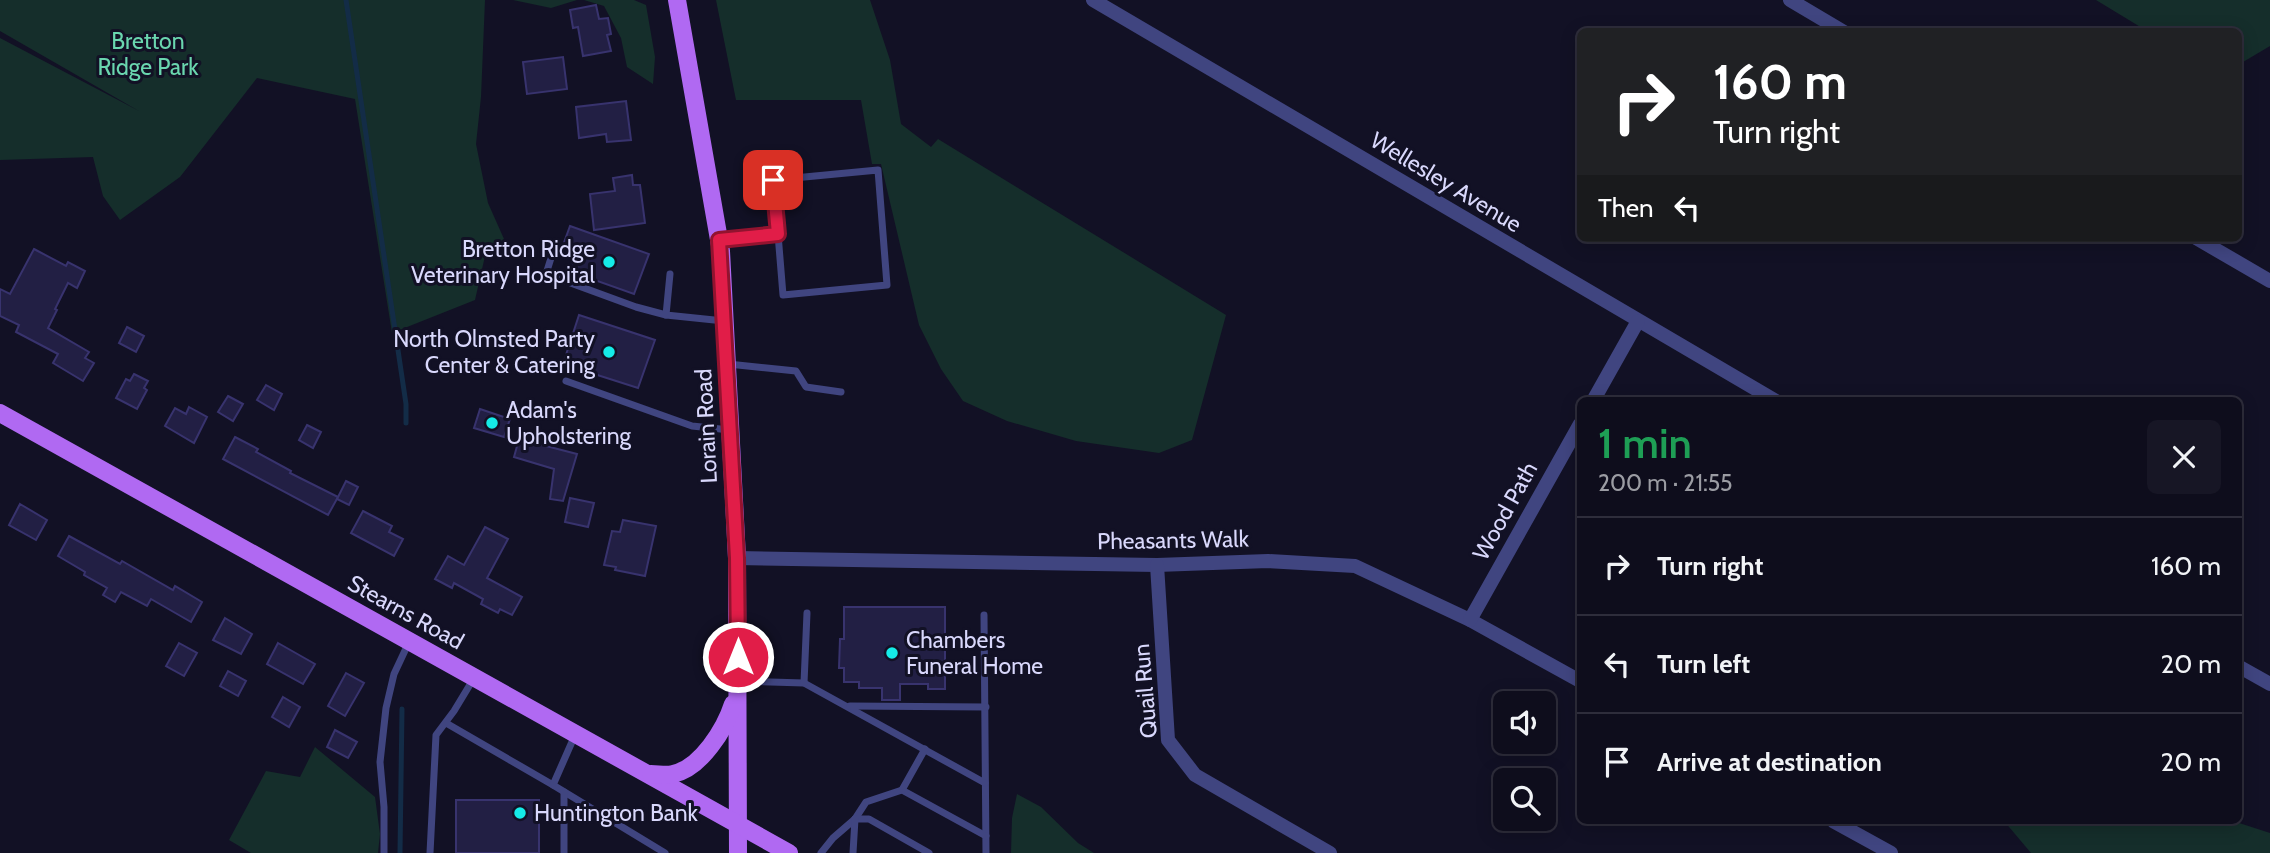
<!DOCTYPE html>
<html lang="en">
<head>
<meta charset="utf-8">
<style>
  body { margin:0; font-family:Cabin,sans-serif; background:#171625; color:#f1f3f6; height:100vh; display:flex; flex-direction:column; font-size:26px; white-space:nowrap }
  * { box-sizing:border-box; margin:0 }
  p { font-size:23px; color:#9b9ca3 }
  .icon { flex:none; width:38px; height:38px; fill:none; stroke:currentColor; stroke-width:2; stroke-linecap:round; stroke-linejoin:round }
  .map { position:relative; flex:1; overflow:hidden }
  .sheet { position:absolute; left:1577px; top:397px; width:665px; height:427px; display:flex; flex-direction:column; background:#0e0d1c; border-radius:10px; box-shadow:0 4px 18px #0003,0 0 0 2px #2e2d3b }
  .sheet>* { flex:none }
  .guide { position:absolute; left:1577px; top:28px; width:665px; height:214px; border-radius:10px; box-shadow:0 4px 18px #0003,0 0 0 2px #2e2d3b; background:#202124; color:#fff; overflow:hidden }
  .buttons { position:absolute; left:1493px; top:691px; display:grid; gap:14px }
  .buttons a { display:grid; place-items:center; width:63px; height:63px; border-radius:10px; background:#0e0d1c; box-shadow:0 4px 18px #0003,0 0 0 2px #2e2d3b; font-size:35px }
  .pin { position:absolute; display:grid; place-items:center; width:60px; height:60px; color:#fff; margin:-30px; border-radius:14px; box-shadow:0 4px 10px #0006 }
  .me { position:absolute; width:77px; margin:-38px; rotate:0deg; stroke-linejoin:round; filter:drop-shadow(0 0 5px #0008) }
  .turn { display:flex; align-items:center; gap:24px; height:147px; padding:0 21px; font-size:32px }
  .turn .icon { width:91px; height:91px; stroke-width:2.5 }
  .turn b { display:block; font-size:49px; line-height:60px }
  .then { display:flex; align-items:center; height:66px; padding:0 21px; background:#0003; gap:14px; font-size:26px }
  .round { display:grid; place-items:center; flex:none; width:74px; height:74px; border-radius:10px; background:#171625 }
  .summary { display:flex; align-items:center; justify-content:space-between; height:119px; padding:0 21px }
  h1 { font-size:42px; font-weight:600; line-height:52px; color:#1e9e55 }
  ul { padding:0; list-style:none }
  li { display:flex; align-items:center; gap:21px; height:98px; padding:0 21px; border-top:2px solid #2e2d3b }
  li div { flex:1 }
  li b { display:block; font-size:26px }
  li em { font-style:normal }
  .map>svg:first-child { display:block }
  .green { fill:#152e2b }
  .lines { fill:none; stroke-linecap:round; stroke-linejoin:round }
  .stream { stroke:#132c47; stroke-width:5 }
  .building { fill:#221f44; stroke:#38336e; stroke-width:2 }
  .lane { stroke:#404580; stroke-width:7 }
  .street { stroke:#404580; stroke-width:14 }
  .primary { stroke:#b069f2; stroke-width:18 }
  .route-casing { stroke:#92132f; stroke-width:18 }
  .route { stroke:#e11d48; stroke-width:12 }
  .poi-dot { fill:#15ebe8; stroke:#121125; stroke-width:2.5 }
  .labels { text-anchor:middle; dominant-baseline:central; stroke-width:6; stroke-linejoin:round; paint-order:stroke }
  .park-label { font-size:23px; fill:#6ad6af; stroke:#121125 }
  .street-label { font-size:23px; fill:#d9d8fc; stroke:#121125 }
  .poi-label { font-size:23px; fill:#d9d8fc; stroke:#121125; text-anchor:start }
</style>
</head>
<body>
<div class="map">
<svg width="2270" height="853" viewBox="0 0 2270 853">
  <rect width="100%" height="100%" fill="#121125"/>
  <g class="green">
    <path d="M 0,0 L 485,0 L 481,97 L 476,144 L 488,203 L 504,239 L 485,256 L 475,300 L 392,333 L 355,99 L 257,78 L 180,177 L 120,220 L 103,196 L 93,157 L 0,160 L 0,38 L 139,111 L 0,31 Z"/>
    <path d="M 513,0 L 577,0 L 551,8 Z"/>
    <path d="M 584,0 L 634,0 L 646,5 L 655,57 L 653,84 L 627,67 L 621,38 L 604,6 Z"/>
    <path d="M 716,0 L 870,0 L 890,60 L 901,124 L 931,147 L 938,139 L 1226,315 L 1192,440 L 1159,453 L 1076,441 L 1007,421 L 963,401 L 941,369 L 919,325 L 881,164 L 872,164 L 861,100 L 736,100 Z"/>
    <path d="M 2096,0 L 2270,0 L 2270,46 L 2238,65 L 2238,32 L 2147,31 Z"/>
    <path d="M 315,747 L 375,797 L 380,834 L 378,853 L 251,853 L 229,840 L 266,771 L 300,777 Z"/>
    <path d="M 1017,794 L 1041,807 L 1078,843 L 1094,853 L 1011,853 L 1012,818 Z"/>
    <path d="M 2004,821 L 2233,821 L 2270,833 L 2270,853 L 2031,853 Z"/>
  </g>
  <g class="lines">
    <g class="stream">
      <path d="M 346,0 L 406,404 L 406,423"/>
      <path d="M 400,853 L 402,709"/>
    </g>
  </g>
  <g class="building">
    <path d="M 596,5 L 599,19 L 608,18 L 611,34 L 607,35 L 611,51 L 583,56 L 578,27 L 573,28 L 570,10 Z"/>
    <path d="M 563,57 L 567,89 L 527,94 L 523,62 Z"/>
    <path d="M 626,101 L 631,140 L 607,142 L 606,134 L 579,138 L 576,107 Z"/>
    <path d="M 632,175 L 633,185 L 640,185 L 645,223 L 594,230 L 590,194 L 615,191 L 613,178 Z"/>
    <path d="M 570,226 L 649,254 L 634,294 L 569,271 L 576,252 L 562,248 Z"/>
    <path d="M 34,249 L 66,266 L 68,262 L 85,271 L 77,288 L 68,283 L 55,309 L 57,310 L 48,328 L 89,352 L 85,358 L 94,363 L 83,381 L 53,363 L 58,354 L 16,332 L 19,325 L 0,316 L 0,289 L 10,294 Z"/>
    <path d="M 579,315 L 655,340 L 638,388 L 563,364 Z"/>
    <path d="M 127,327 L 144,336 L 136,352 L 119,343 Z"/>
    <path d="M 134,374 L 148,381 L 144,388 L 147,390 L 137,409 L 116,398 L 126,379 L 130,381 Z"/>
    <path d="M 266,385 L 282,394 L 274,410 L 257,400 Z"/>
    <path d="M 228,396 L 243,404 L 233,421 L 218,412 Z"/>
    <path d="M 189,407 L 207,417 L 194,443 L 165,426 L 175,408 L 186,414 Z"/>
    <path d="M 480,409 L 510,419 L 504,437 L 474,428 Z"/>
    <path d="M 307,425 L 321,432 L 313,448 L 299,440 Z"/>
    <path d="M 235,437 L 258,449 L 256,452 L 291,471 L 290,473 L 338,497 L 328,515 L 223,459 Z"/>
    <path d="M 519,439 L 577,454 L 563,501 L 550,499 L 554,469 L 514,457 Z"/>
    <path d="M 346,481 L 358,487 L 349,505 L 337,499 Z"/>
    <path d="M 570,498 L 594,503 L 588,527 L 565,522 Z"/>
    <path d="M 20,504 L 47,520 L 36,540 L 9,525 Z"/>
    <path d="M 363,511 L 392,526 L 389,532 L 403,539 L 394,556 L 351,533 Z"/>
    <path d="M 623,520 L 656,526 L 645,576 L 615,570 L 616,567 L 604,565 L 612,531 L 620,532 Z"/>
    <path d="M 485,527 L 508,539 L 487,578 L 522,597 L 512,615 L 500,609 L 498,613 L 481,604 L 483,599 L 454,583 L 452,588 L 435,579 L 448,556 L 464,565 Z"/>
    <path d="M 69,536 L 120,564 L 122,561 L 173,590 L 175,586 L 202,602 L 191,622 L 151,599 L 147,606 L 121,592 L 115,602 L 103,595 L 107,588 L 84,575 L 85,572 L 58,556 Z"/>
    <path d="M 844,607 L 945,607 L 945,689 L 928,689 L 928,684 L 900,684 L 900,700 L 882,700 L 882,688 L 859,688 L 859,682 L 844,682 L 844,668 L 839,668 L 840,639 L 844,639 Z"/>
    <path d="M 225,618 L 252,634 L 241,654 L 213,640 Z"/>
    <path d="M 179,643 L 197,653 L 184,676 L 166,666 Z"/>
    <path d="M 278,643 L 315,664 L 303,684 L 267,664 Z"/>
    <path d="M 228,671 L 246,681 L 238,696 L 220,686 Z"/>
    <path d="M 346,673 L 364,683 L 345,716 L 328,706 Z"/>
    <path d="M 283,697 L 300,707 L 289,727 L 272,717 Z"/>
    <path d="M 335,730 L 357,742 L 348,758 L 327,747 Z"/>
    <rect x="456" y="800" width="83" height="53"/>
  </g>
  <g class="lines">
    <g class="lane">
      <path d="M 720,240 L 778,234 L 783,295 L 887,285 L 878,170 L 773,180 L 778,234"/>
      <path d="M 551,258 L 546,274 L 636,307 L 666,315"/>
      <path d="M 670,274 L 666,315 L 724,321"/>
      <path d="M 728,364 L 796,371 L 806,387 L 841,392"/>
      <path d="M 566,381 L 692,426 L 730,430"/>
      <path d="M 984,615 L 986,853"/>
      <path d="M 739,681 L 804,683 L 985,783"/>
      <path d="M 804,683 L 807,613"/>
      <path d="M 850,706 L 986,707"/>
      <path d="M 446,723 L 553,785"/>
      <path d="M 575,735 L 553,785 L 665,853"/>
      <path d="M 902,790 L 986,836"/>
      <path d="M 564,792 L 564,853"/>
      <path d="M 855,819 L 869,819 L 929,853"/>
      <path d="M 384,853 L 384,807 L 380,762 L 386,708 L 394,674 L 409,642"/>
      <path d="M 430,853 L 436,735 L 454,711 L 474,678"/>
      <path d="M 821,853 L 833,838 L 855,819 L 866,802 L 902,790 L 925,749"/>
      <path d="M 853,853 L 855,819"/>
    </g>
    <g class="street">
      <path d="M 1093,0 L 1776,401"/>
      <path d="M 1790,0 L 1844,32"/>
      <path d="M 2196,238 L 2270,281"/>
      <path d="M 1593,401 L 1638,321"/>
      <path d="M 737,558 L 1157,565 L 1268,561 L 1355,566 L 1470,620 L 1580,681"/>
      <path d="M 1157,565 L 1168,740 L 1195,775 L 1330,853"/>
      <path d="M 1470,620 L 1580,424"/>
      <path d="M 2238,666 L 2270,684"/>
      <path d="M 1833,821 L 1891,853"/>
    </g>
    <g class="primary">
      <path d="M 677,0 L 721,251 L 737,558 L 738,853"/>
      <path d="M 0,413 L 789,853"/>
      <path d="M 651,774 C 658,774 667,776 673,774 C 701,768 725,729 733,704"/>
    </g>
  </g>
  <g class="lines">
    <defs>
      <path id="route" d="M 738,657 L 737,558 L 719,240 L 778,234 L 773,180"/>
    </defs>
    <use href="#route" class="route-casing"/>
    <use href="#route" class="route"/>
  </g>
  <g class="poi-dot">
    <circle cx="609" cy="262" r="7"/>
    <circle cx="609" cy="352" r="7"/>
    <circle cx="492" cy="423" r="7"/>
    <circle cx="892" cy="653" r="7"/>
    <circle cx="520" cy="813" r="7"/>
  </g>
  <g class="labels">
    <g class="park-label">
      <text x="148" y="41">Bretton<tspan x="148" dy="26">Ridge Park</tspan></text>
    </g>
    <g class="street-label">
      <text transform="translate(1446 182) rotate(31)">Wellesley Avenue</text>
      <text transform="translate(706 426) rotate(-93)">Lorain Road</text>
      <text transform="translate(1505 511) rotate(-61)">Wood Path</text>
      <text transform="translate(1173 540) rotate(-1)">Pheasants Walk</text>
      <text transform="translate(406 612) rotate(29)">Stearns Road</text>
      <text transform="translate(1145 691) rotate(-95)">Quail Run</text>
    </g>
    <g class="poi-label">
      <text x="595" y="249" text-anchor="end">Bretton Ridge<tspan x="595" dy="26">Veterinary Hospital</tspan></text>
      <text x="595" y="339" text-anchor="end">North Olmsted Party<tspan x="595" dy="26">Center &amp; Catering</tspan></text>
      <text x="506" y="410">Adam's<tspan x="506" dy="26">Upholstering</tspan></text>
      <text x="906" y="640">Chambers<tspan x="906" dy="26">Funeral Home</tspan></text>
      <text x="534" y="813">Huntington Bank</text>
    </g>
  </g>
</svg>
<div class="buttons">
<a><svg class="icon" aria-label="sound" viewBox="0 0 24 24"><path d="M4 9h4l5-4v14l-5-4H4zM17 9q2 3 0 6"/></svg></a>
<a><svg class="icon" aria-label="search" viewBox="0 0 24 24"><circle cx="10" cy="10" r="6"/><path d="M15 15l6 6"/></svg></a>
</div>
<div class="pin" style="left:773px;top:180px;background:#d93025"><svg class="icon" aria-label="arrive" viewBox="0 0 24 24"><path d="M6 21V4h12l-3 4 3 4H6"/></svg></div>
<svg class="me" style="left:738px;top:657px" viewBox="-20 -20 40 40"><circle r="17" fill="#e11d48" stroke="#fff" stroke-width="3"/><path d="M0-11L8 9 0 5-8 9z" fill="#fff"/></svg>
<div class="guide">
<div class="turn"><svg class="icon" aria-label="right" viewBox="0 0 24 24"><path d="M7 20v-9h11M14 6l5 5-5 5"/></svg><div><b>160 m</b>Turn right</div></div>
<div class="then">Then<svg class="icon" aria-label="left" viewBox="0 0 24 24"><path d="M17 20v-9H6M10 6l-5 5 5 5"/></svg></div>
</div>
<section class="sheet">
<div class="summary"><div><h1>1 min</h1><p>200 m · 21:55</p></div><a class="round"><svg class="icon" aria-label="close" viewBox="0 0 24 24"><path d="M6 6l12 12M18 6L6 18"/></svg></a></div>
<ul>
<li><svg class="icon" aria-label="right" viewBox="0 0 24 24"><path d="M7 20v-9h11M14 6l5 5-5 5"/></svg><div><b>Turn right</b></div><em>160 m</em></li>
<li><svg class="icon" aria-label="left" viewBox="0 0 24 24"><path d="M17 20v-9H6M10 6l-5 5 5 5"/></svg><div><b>Turn left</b></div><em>20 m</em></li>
<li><svg class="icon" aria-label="arrive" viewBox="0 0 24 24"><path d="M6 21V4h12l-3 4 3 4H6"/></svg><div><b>Arrive at destination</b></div><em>20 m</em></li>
</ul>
</section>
</div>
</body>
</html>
